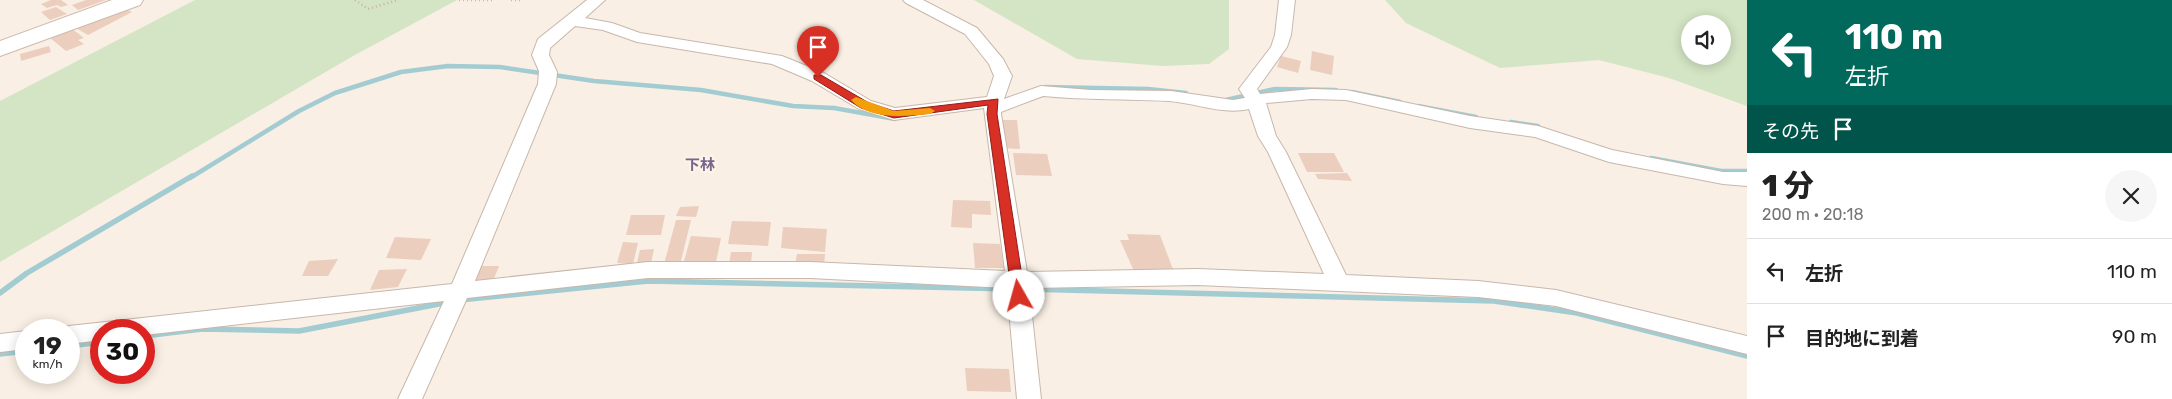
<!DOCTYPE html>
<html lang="ja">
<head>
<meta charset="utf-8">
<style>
  body { margin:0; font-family:Rubik,"Noto Sans JP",sans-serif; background:#f6f6f6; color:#222; height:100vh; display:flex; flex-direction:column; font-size:19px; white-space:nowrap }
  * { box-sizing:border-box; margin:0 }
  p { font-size:16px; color:#767676 }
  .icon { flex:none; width:28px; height:28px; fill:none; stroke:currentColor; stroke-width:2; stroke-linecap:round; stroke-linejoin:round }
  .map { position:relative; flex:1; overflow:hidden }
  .drawer { display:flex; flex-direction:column; background:#fff; width:425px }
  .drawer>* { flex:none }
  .top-card { background:#00695c; color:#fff; overflow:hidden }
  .buttons { position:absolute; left:1681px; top:15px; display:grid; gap:10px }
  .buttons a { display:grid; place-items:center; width:50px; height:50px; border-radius:50%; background:#fff; box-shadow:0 2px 12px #0003; font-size:25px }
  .speed { position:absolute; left:15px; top:319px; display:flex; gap:10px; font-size:25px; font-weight:700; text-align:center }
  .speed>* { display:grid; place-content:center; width:65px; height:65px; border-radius:50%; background:#fff; box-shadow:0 2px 12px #0003; line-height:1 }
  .speed small { font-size:12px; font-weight:400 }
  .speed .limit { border:8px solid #d22; background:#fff; color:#111 }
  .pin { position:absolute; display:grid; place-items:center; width:42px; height:42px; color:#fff; margin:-51px -21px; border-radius:50% 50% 50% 0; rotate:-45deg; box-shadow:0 0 5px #0007 }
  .pin .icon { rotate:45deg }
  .me { position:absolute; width:55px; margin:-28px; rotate:353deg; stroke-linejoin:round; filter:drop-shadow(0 0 4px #0008) }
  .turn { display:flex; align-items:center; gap:18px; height:105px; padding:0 15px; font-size:22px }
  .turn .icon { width:65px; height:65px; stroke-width:2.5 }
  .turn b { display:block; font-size:35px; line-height:42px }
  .then { display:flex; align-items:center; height:48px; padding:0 15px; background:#0003; gap:10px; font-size:19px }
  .round { display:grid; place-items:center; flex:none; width:52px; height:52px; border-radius:26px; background:#f6f6f6 }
  .overview { display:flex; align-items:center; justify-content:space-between; height:85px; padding:0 15px }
  h1 { font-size:30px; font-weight:800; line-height:38px }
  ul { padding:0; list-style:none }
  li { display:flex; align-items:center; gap:15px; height:65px; padding:0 15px; border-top:1px solid #e0e0e0 }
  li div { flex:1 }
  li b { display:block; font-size:19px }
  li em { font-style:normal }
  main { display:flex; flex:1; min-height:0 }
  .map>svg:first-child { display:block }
  .green { fill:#d3e5c4; fill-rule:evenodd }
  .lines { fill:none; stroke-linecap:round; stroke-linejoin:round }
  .stream-far1 { stroke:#a2ccd1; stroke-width:4.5 }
  .stream { stroke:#a2ccd1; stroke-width:5.5 }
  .building { fill:#ebcebe }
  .street-casing { stroke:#c8b7ab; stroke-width:2 }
  .secondary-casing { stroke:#ceb9ac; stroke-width:2 }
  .path { stroke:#d0b1a2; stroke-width:2.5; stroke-dasharray:1 3; stroke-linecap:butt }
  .street { fill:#fff; fill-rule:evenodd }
  .secondary { fill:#fff; fill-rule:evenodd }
  .route { fill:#d93025; stroke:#8d1f18 }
  .slow { fill:#f59e0b }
  .labels { text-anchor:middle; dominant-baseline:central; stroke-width:4.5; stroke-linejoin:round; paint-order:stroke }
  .neighbourhood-label { font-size:15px; font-weight:bold; fill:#7b658b; stroke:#fdf4e9 }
</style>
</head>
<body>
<main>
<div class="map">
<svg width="1747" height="399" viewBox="0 0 1747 399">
  <rect width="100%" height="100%" fill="#f9efe4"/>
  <g class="green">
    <path d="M 195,0 L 457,0 L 353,56 L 0,262 L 0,101 Z"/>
    <path d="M 974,0 L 1229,0 L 1229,49 L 1209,64 L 1163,66 L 1077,59 Z"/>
    <path d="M 1385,0 L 1747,0 L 1747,106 L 1669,78 L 1599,60 L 1500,68 L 1406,23 ZM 1690,24 L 1722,24 L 1722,56 L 1690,56 Z"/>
  </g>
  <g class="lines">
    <g class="stream-far1">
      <path d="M 1045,87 L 1148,89 L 1186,93"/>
      <path d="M 1352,92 L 1400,102"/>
      <path d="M 1226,100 L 1275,89 L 1336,90"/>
      <path d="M 1418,106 L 1476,117"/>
      <path d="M 1511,122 L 1538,126"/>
      <path d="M 1651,158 L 1721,171 L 1747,171"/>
      <path d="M 190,178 L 299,111 L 335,93 L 401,72 L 448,66 L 500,67 L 594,81 L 701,90 L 793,106 L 834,108 L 895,119"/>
    </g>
    <g class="stream">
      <path d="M 1024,289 L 1494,301 L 1577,313 L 1747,356"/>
      <path d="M 0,293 L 27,273 L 192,176"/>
      <path d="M 460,300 L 648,281 L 1013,289"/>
      <path d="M 144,336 L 202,329 L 299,331 L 449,302"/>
      <path d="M 69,346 L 101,342"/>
      <path d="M 0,354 L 26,351"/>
    </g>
  </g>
  <g class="building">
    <path d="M 51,0 L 61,0 L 68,5 L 61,7 L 57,5 L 47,8 L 41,4 Z"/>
    <path d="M 86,0 L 106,0 L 78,10 L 72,5 Z"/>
    <path d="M 56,7 L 67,14 L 50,20 L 41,12 Z"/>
    <path d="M 123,8 L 132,12 L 88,35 L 74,27 Z"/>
    <path d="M 71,28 L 84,38 L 78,40 L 84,44 L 66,51 L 49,37 Z"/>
    <path d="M 49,46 L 51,52 L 21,61 L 20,54 Z"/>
    <path d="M 1312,51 L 1334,56 L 1332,75 L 1310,70 Z"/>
    <path d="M 1281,56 L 1301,61 L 1298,73 L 1277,67 Z"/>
    <path d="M 1000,120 L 1017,120 L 1020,149 L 1003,148 Z"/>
    <path d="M 1013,153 L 1047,154 L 1052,176 L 1016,175 Z"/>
    <path d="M 1298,153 L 1334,153 L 1344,172 L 1307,172 Z"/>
    <path d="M 1347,173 L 1352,181 L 1318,179 L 1315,174 Z"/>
    <path d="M 953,200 L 990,201 L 991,215 L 972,214 L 972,228 L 951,227 Z"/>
    <path d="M 699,206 L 696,217 L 676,216 L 680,207 Z"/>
    <path d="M 631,215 L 665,215 L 661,235 L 626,235 Z"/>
    <path d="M 676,220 L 691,220 L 680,265 L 664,264 Z"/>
    <path d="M 732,221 L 771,222 L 768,246 L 728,244 Z"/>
    <path d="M 783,227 L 827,229 L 825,252 L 781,248 Z"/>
    <path d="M 1127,234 L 1160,235 L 1174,272 L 1134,271 L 1120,240 L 1129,240 Z"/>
    <path d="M 691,236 L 721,238 L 715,267 L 683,265 Z"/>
    <path d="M 395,237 L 431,239 L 421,260 L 386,258 Z"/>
    <path d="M 623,242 L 638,243 L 633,264 L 617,263 Z"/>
    <path d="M 973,243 L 1000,244 L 1004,268 L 975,268 Z"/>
    <path d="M 654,249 L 651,263 L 637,263 L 640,250 Z"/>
    <path d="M 731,252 L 752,252 L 751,264 L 729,264 Z"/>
    <path d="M 797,254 L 825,254 L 824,266 L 795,265 Z"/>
    <path d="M 338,259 L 328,276 L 302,276 L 309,261 Z"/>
    <path d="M 479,266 L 499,266 L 493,281 L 473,281 Z"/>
    <path d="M 407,269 L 398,287 L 370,290 L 379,270 Z"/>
    <path d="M 965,368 L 1009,369 L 1011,392 L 967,391 Z"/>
  </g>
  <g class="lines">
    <defs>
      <g id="street">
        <path d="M 587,0 L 605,0 L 585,18 L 612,23 L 640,33 L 782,56 L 824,73 L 871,101 L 895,108 L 987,97 L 994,76 L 989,64 L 965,34 L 906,3 L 903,0 L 923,0 L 977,28 L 1003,59 L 1012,76 L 1004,99 L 1041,86 L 1091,90 L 1171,91 L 1233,100 L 1245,98 L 1239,89 L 1271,47 L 1275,35 L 1279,0 L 1295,0 L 1291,35 L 1287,47 L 1257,89 L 1260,94 L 1312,89 L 1346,90 L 1470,116 L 1538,126 L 1612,150 L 1723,172 L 1747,172 L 1747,186 L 1723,184 L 1609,162 L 1535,137 L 1470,128 L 1346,100 L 1312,99 L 1266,103 L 1276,136 L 1286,152 L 1346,275 L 1478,281 L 1556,290 L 1747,336 L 1747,354 L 1556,306 L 1478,297 L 1198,285 L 1029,288 L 1041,399 L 1017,399 L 1007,288 L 810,278 L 648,278 L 467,298 L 422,399 L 398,399 L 444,301 L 144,335 L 144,330 L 101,330 L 101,340 L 69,344 L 69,330 L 60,330 L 69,326 L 452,284 L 538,84 L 539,71 L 532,55 L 538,39 ZM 575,26 L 603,30 L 637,42 L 772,64 L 812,81 L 859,109 L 894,120 L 984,108 L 1005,271 L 810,262 L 648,262 L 475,281 L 556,84 L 557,72 L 549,55 L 550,48 ZM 1043,96 C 1085,100 1127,99 1169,101 C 1195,103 1223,115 1249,109 L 1258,136 L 1268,152 L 1324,274 L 1198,269 L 1027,272 L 1001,114 L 1001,112 Z"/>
        <path d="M 26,331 L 26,349 L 0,352 L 0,334 Z"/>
      </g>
      <path id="secondary" d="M 112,0 L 143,0 L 140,5 L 0,56 L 0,41 Z"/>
    </defs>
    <use href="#street" class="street-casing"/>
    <use href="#secondary" class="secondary-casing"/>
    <g class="path">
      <path d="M 355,0 L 368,9 L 398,0"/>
      <path d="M 459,0 L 492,0"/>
      <path d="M 511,0 L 523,0"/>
    </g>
    <use href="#street" class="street"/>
    <use href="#secondary" class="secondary"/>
  </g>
  <path class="route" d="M 814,75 L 821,75 L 869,103 L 894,111 L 998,99 L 997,114 L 1025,296 L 1023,299 L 1014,299 L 1012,296 L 987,114 L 988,105 L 894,118 L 861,108 L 814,79 Z"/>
  <path class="slow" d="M 856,97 L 894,111 L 930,108 L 935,111 L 930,114 C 905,116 870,121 851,100 Z"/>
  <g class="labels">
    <g class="neighbourhood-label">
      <text x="700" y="165">下林</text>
    </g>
  </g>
</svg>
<div class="buttons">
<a><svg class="icon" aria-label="sound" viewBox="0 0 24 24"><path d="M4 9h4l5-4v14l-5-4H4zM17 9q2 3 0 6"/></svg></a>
</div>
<div class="speed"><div>19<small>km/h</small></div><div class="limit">30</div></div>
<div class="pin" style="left:818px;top:77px;background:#d93025"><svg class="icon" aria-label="arrive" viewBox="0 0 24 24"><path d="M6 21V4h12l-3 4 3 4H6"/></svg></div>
<svg class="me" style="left:1019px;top:296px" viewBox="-20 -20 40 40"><circle r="19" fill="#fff"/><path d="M0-13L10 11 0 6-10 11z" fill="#d93025"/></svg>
</div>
<section class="drawer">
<div class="top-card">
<div class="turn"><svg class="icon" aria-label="left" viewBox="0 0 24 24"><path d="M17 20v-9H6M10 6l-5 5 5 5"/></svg><div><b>110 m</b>左折</div></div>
<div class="then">その先<svg class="icon" aria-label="arrive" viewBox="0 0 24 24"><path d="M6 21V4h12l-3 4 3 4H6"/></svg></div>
</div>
<div class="overview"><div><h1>1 分</h1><p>200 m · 20:18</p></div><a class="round"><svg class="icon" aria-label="close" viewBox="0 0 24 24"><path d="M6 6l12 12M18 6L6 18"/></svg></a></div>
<ul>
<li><svg class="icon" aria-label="left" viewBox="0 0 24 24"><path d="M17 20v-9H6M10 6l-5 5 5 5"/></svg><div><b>左折</b></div><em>110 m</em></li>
<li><svg class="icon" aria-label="arrive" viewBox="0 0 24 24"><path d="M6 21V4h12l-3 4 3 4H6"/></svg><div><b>目的地に到着</b></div><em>90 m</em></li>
</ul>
</section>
</main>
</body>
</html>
